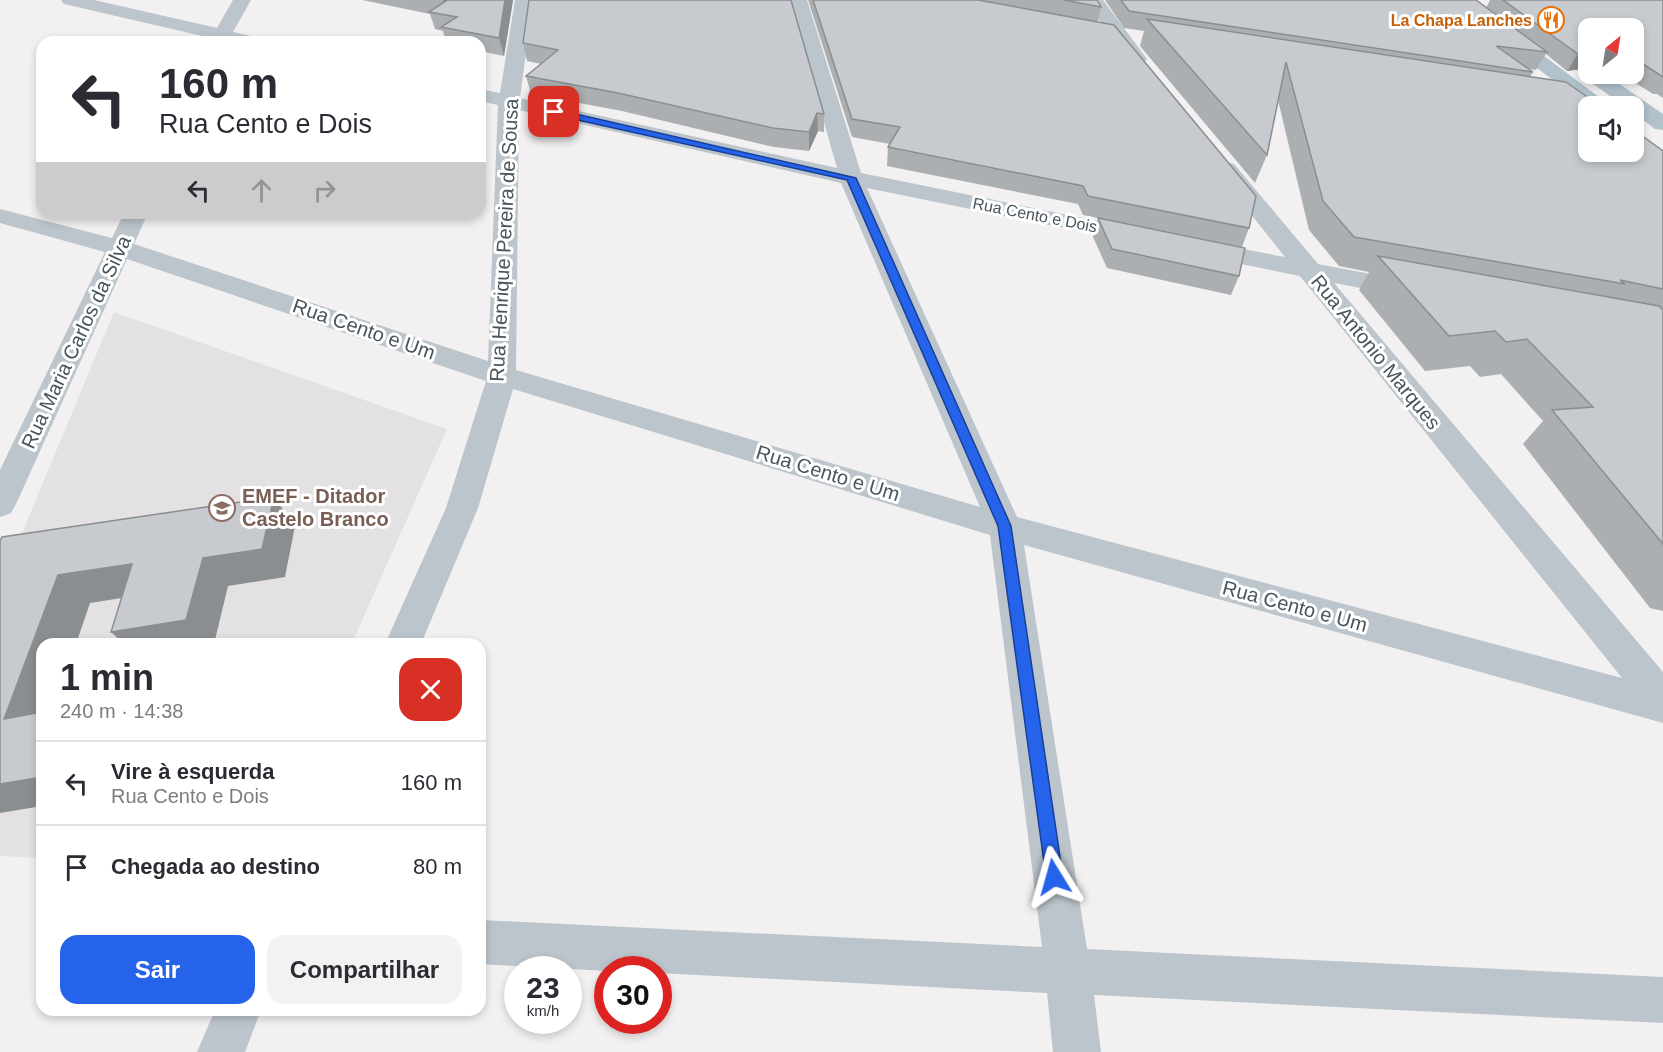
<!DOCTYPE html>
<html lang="pt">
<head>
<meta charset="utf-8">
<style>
  body { margin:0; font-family:Arial,sans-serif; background:#f2f2f3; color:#2b2b33; height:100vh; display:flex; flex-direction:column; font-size:22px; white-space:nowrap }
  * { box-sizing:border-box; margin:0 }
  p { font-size:20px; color:#7c7c81 }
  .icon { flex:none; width:33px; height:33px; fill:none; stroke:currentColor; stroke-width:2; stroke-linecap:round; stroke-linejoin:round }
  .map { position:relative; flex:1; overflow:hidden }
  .panel { position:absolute; left:36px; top:638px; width:450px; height:378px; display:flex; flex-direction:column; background:#fff; border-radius:18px; box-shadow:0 3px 9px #0003 }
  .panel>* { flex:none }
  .top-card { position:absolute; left:36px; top:36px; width:450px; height:183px; border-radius:18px; box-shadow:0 3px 9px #0003; background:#fff; color:#2b2b33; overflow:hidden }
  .needle { width:39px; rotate:30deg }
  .tools { position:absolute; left:1578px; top:18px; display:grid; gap:12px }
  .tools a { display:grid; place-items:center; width:66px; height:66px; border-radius:12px; background:#fff; box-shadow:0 3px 9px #0003; font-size:30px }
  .speed { position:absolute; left:504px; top:956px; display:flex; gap:12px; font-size:30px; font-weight:700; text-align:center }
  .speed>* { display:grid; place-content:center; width:78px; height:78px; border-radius:50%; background:#fff; box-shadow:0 3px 9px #0003; line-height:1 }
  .speed small { font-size:15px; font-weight:400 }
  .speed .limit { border:9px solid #d22; background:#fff; color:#111 }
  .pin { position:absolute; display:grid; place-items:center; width:51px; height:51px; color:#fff; margin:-26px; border-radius:12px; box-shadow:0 3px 9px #0006 }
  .me { position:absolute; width:66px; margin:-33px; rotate:352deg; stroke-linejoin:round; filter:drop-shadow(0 0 4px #0008) }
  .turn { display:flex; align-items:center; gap:21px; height:126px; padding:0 24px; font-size:27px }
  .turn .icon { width:78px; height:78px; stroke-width:2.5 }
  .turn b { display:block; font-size:42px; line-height:51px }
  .lanes { display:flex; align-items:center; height:57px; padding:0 24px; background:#0003; justify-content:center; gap:30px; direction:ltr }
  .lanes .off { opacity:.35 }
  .round { display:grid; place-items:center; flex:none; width:63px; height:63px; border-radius:18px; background:#f2f2f3 }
  .overview { display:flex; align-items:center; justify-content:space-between; height:102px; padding:0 24px }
  h1 { font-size:36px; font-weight:700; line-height:45px }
  .action { display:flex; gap:12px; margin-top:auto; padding:12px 24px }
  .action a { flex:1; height:69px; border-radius:18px; background:#2563eb; color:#fff; font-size:24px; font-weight:700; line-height:69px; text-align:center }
  .action a+a { background:#f2f2f3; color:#2b2b33 }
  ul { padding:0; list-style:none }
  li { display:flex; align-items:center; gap:18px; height:84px; padding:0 24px; border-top:2px solid #e1e1e2 }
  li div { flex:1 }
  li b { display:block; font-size:22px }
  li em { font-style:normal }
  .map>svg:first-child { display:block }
  .education { fill:#e3e1e1 }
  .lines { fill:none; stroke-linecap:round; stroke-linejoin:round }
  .street { fill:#bcc5cc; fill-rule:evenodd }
  .primary { fill:#b1c2cd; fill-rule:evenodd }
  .wall { fill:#abafb2 }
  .shaded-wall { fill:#8b8e91 }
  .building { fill:#c7cbcf; stroke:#8b8e91; stroke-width:1.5 }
  .route { fill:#2563eb; stroke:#184099; stroke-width:1.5 }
  .labels { text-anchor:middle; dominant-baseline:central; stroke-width:6; stroke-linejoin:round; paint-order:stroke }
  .far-food-label { font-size:16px; font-weight:bold; fill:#c56008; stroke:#fff; text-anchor:end }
  .far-street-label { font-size:16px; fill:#48555c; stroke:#fff }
  .street-label { font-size:20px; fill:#48555c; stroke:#fff }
  .education-label { font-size:20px; font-weight:bold; fill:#785e54; stroke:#fff; text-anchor:start }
</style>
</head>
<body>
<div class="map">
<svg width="1663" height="1052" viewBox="0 0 1663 1052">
  <rect width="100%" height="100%" fill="#f2f0f0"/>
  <path class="education" d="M 114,312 L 447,429 L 352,643 L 42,644 L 42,858 L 0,856 L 0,586 Z"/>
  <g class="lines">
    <g class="street">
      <path d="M 61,0 L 94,0 L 217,28 L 233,0 L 251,0 L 233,32 L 260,38 L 263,42 L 208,42 L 211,38 L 64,4 Z"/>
      <path d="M 515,0 L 533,0 L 520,98 L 837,168 L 789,0 L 807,0 L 861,173 L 1147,231 L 1150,236 L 1147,241 L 1138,243 L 867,188 L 1017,517 L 1622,678 L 1300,276 L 1192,254 L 1188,249 L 1192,244 L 1201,241 L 1285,257 L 1215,169 L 1218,164 L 1226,162 L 1234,164 L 1318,264 L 1418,283 L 1422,289 L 1418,295 L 1409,297 L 1334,283 L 1663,672 L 1663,723 L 1024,545 L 1087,949 L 1663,977 L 1663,1023 L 1094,995 L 1101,1052 L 1053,1052 L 1047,993 L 658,973 L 658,969 L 608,971 L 480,964 L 480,920 L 1042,947 L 990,535 L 513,389 L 478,508 L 421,644 L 385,644 L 446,508 L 486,381 L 127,259 L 16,504 L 11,513 L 0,517 L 0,470 L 105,252 L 0,223 L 0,209 L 112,238 L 124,213 L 148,213 L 134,244 L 488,361 L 498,105 L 480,101 L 480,89 L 500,93 ZM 519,110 L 841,183 L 980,507 L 516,370 Z"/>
      <path d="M 1085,0 L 1103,0 L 1147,59 L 1144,63 L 1130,63 Z"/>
      <path d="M 215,1010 L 261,1010 L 245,1052 L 197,1052 Z"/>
    </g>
    <g class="primary">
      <path d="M 1448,0 L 1469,0 L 1611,106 L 1588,107 Z"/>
      <path d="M 1588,69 L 1588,74 L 1605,74 L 1663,114 L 1663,130 L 1655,129 L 1634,113 L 1634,106 L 1624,106 L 1585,78 L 1582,74 Z"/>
    </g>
  </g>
  <g class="wall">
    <path d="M 362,0 L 513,0 L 504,56 L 480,51 L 480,42 L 446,42 L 443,31 L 435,29 L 430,14 Z"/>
    <path d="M 529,0 L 824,114 L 824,132 L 818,131 L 809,151 L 774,147 L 622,111 L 531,94 L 526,76 L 541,64 L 527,61 L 523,43 Z"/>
    <path d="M 808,0 L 1097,0 L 1101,7 L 1098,22 L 1249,228 L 1242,247 L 1083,215 L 1078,204 L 887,166 L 888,147 L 890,144 L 852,137 Z"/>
    <path d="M 1105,0 L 1476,0 L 1486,8 L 1490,0 L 1663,0 L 1663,98 L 1657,94 L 1653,94 L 1621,74 L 1634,74 L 1634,28 L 1588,28 L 1588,68 L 1567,71 L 1546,54 L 1536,70 L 1528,69 L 1533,72 L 1530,77 L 1663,151 L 1663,611 L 1650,608 L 1523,444 L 1543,421 L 1501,374 L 1480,377 L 1470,366 L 1425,371 L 1359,290 L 1369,272 L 1339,266 L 1309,230 L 1278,100 L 1267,155 L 1255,183 L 1140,46 L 1144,31 L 1124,28 Z"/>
    <path d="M 1098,218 L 1239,276 L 1231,295 L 1107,268 L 1093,237 Z"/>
  </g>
  <g class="shaded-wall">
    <path d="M 505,0 L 513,0 L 504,56 L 499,38 Z"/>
    <path d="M 1588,53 L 1588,68 L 1567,71 L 1578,54 Z"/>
    <path d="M 817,113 L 818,131 L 809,151 L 809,132 Z"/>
    <path d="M 274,497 L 295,526 L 285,577 L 228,586 L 214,644 L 124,644 L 111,632 L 203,558 Z"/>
    <path d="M 132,564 L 160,592 L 90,603 L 76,644 L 42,644 L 42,742 L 4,719 L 58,575 Z"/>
    <path d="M 42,777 L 42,806 L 0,813 L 0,784 Z"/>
  </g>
  <g class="building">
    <path d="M 443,0 L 505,0 L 499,38 L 441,27 L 457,17 L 429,12 L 446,1 Z"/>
    <path d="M 529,0 L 791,0 L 824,114 L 817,113 L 809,132 L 773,128 L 618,93 L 526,76 L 558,50 L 523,43 Z"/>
    <path d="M 813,0 L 978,0 L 1114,25 L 1256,196 L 1249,228 L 1088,196 L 1083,186 L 888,147 L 900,127 L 852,119 Z"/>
    <path d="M 1064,0 L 1097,0 L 1101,7 Z"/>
    <path d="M 1121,0 L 1476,0 L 1547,52 L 1496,46 L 1533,72 L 1129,11 Z"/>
    <path d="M 1503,0 L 1663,0 L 1663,77 L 1634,58 L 1634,28 L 1588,28 L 1588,53 L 1578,54 Z"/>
    <path d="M 1147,19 L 1566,82 L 1600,106 L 1588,106 L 1588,152 L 1634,152 L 1634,130 L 1663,151 L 1663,289 L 1620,280 L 1625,284 L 1354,237 L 1323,201 L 1286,62 L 1267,155 Z"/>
    <path d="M 1098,218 L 1245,248 L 1239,276 L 1112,249 Z"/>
    <path d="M 1378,256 L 1659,306 L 1663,310 L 1663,544 L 1552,410 L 1593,407 L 1527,339 L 1506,342 L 1495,331 L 1449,336 Z"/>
    <path d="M 274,497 L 262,549 L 203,558 L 186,620 L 111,632 L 132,564 L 58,575 L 4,719 L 42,712 L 42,777 L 0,784 L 0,541 L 2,537 Z"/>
  </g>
  <path class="route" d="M 554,109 L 856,178 L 1011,526 L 1063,877 L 1061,883 L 1054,885 L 1048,883 L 1046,877 L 998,526 L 847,180 L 551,114 L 550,112 Z"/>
  <defs>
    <symbol id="restaurant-ring" viewBox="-11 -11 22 22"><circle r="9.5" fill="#fff" stroke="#e8710a" stroke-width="1.5"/><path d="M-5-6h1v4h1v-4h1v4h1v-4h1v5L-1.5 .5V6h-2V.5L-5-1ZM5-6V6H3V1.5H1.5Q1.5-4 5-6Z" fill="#e8710a"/></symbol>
    <symbol id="school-ring" viewBox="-11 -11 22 22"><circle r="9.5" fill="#fff" stroke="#8d6e63" stroke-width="1.5"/><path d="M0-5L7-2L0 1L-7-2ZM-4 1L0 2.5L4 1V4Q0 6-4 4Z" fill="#8d6e63"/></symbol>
  </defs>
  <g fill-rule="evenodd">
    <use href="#restaurant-ring" x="1536" y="5" width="30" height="30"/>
    <use href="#school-ring" x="207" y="493" width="30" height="30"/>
  </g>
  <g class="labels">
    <g class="far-food-label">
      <text x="1532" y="20">La Chapa Lanches</text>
    </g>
    <g class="far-street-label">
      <text transform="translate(1035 215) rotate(11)">Rua Cento e Dois</text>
    </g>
    <g class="street-label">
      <text transform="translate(504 240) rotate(-87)">Rua Henrique Pereira de Sousa</text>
      <text transform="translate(364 329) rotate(19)">Rua Cento e Um</text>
      <text transform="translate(76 342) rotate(-65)">Rua Maria Carlos da Silva</text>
      <text transform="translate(1376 352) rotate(51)">Rua Antonio Marques</text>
      <text transform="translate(828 473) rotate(17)">Rua Cento e Um</text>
      <text transform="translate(1295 606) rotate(15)">Rua Cento e Um</text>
    </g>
    <g class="education-label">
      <text x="242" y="496">EMEF - Ditador<tspan x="242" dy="23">Castelo Branco</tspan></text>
    </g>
  </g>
</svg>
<div class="tools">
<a><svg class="needle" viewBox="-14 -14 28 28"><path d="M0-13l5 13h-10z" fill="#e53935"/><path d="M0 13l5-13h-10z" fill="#7c7c81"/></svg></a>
<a><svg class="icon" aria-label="sound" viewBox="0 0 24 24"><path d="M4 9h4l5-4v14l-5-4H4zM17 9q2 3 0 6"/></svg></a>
</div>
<div class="speed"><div>23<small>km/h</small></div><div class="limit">30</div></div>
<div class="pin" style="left:554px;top:112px;background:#d93025"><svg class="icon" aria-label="arrive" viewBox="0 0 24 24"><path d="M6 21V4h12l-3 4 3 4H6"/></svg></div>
<svg class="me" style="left:1054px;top:877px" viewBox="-20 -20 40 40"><path d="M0-17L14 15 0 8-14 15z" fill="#2563eb" stroke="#fff" stroke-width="4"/></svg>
<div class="top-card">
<div class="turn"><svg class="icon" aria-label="left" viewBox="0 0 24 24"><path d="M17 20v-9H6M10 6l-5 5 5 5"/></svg><div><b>160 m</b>Rua Cento e Dois</div></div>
<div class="lanes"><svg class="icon" aria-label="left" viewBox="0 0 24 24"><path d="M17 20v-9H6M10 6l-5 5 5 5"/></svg><svg class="icon off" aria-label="ahead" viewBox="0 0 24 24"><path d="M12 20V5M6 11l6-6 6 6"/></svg><svg class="icon off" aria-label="right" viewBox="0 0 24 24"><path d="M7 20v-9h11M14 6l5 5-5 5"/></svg></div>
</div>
<section class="panel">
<div class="overview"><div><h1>1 min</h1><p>240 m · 14:38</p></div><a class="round" style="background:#d93025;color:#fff"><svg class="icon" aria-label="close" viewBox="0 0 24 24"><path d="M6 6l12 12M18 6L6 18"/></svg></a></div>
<ul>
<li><svg class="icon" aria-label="left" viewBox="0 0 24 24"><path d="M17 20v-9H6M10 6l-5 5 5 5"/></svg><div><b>Vire à esquerda</b><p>Rua Cento e Dois</p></div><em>160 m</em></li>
<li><svg class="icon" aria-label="arrive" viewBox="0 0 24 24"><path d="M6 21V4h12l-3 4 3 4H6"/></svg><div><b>Chegada ao destino</b></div><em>80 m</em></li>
</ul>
<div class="action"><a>Sair</a><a>Compartilhar</a></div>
</section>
</div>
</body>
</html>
